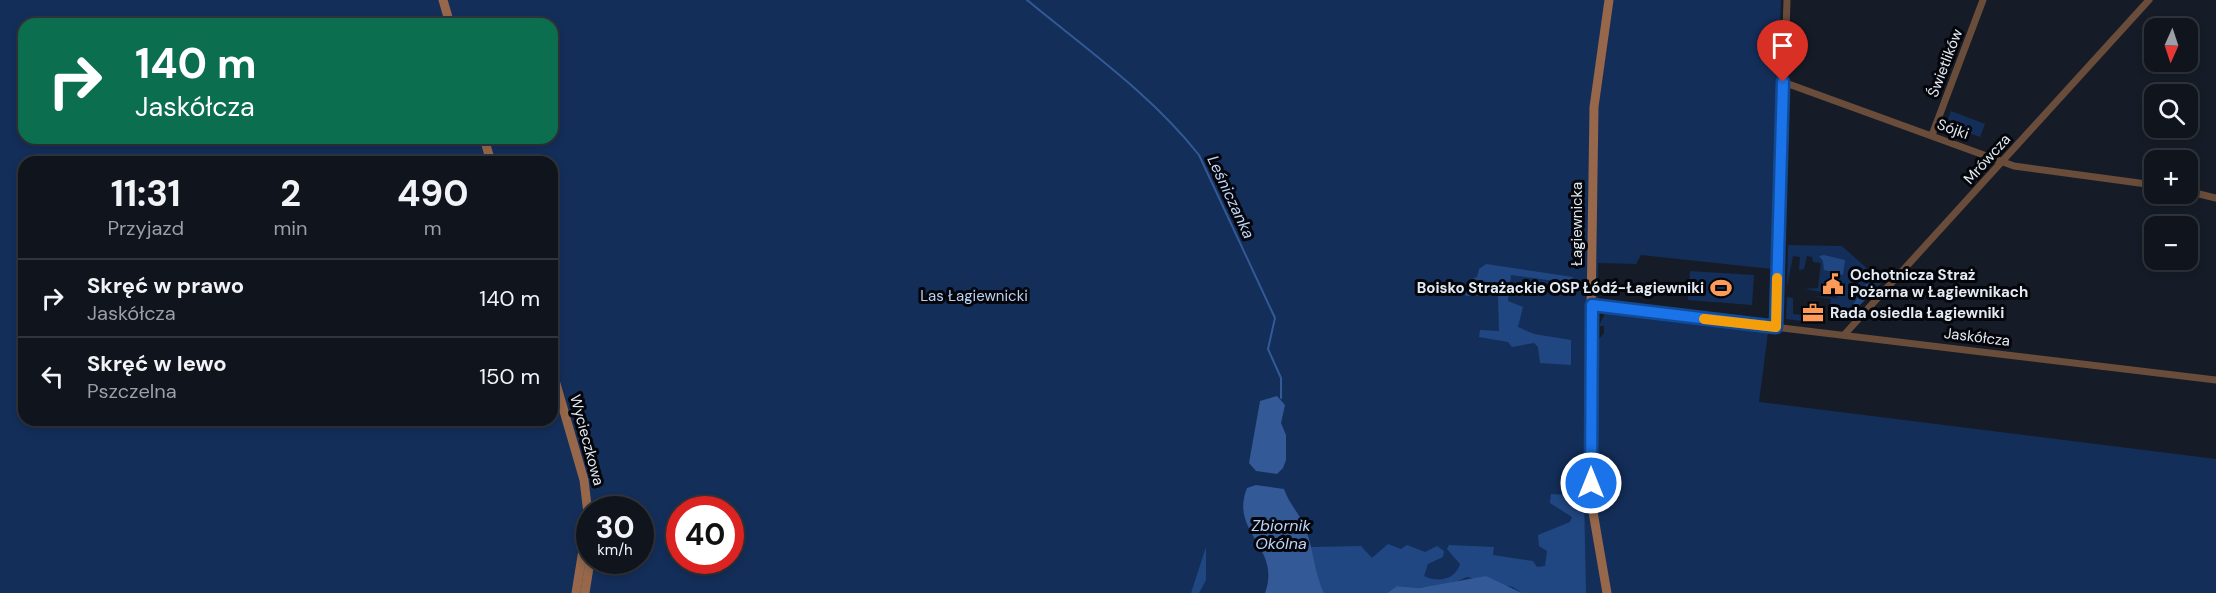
<!DOCTYPE html>
<html lang="pl">
<head>
<meta charset="utf-8">
<style>
  body { margin:0; font-family:"DM Sans",sans-serif; background:#191e26; color:#f1f3f6; height:100vh; display:flex; flex-direction:column; font-size:22px; white-space:nowrap }
  * { box-sizing:border-box; margin:0 }
  p { font-size:20px; color:#9c9fa4 }
  .icon { flex:none; width:33px; height:33px; fill:none; stroke:currentColor; stroke-width:2; stroke-linecap:round; stroke-linejoin:round }
  .map { position:relative; flex:1; overflow:hidden }
  .details { position:absolute; left:18px; top:156px; width:540px; height:270px; display:flex; flex-direction:column; background:#10151d; border-radius:18px; box-shadow:0 3px 9px #0003,0 0 0 2px #30343b }
  .details>* { flex:none }
  .guide { position:absolute; left:18px; top:18px; width:540px; height:126px; border-radius:18px; box-shadow:0 3px 9px #0003,0 0 0 2px #30343b; background:#0b6e4f; color:#fff; overflow:hidden }
  .needle { width:39px; rotate:183deg }
  .controls { position:absolute; left:2144px; top:18px; display:grid; gap:12px }
  .controls a { display:grid; place-items:center; width:54px; height:54px; border-radius:12px; background:#10151d; box-shadow:0 3px 9px #0003,0 0 0 2px #30343b; font-size:30px }
  .speed { position:absolute; left:576px; top:496px; display:flex; gap:12px; font-size:30px; font-weight:700; text-align:center }
  .speed>* { display:grid; place-content:center; width:78px; height:78px; border-radius:50%; background:#10151d; box-shadow:0 3px 9px #0003,0 0 0 2px #30343b; line-height:1 }
  .speed small { font-size:15px; font-weight:400 }
  .speed .limit { border:9px solid #d22; background:#fff; color:#111 }
  .pin { position:absolute; display:grid; place-items:center; width:51px; height:51px; color:#fff; margin:-62px -26px; border-radius:50% 50% 50% 0; rotate:-45deg; box-shadow:0 0 6px #0007 }
  .pin .icon { rotate:45deg }
  .me { position:absolute; width:66px; margin:-33px; rotate:0deg; stroke-linejoin:round; filter:drop-shadow(0 0 4px #0008) }
  .turn { display:flex; align-items:center; gap:21px; height:126px; padding:0 18px; font-size:27px }
  .turn .icon { width:78px; height:78px; stroke-width:2.5 }
  .turn b { display:block; font-size:42px; line-height:51px }
  .eta { display:flex; justify-content:space-evenly; align-items:center; height:102px; text-align:center }
  .eta b { font-size:36px; font-weight:700; line-height:42px }
  ul { padding:0; list-style:none }
  li { display:flex; align-items:center; gap:18px; height:78px; padding:0 18px; border-top:2px solid #30343b }
  li div { flex:1 }
  li b { display:block; font-size:22px }
  li em { font-style:normal }
  .map>svg:first-child { display:block }
  .green { fill:#132e59; fill-rule:evenodd }
  .forest { fill:#214782 }
  .water { fill:#335996 }
  .lines { fill:none; stroke-linecap:round; stroke-linejoin:round }
  .stream { stroke:#335996; stroke-width:2 }
  .street { stroke:#6a4c3a; stroke-width:7 }
  .secondary { stroke:#96674a; stroke-width:9 }
  .route-casing { stroke:#114b97; stroke-width:15 }
  .route { stroke:#1a73e8; stroke-width:10 }
  .slow { stroke:#f59e0b; stroke-width:10 }
  .labels { text-anchor:middle; dominant-baseline:central; stroke-width:6; stroke-linejoin:round; paint-order:stroke }
  .street-label { font-size:15px; fill:#e4eaf2; stroke:#04060b }
  .poi-label { font-size:15px; font-weight:bold; fill:#e4eaf2; stroke:#04060b; text-anchor:start }
  .park-label { font-size:15px; fill:#bad1f4; stroke:#04060b }
  .water-label { font-size:16px; font-style:italic; fill:#bed5f9; stroke:#04060b }
</style>
</head>
<body>
<div class="map">
<svg width="2216" height="593" viewBox="0 0 2216 593">
  <rect width="100%" height="100%" fill="#151c27"/>
  <g class="green">
    <path d="M 0,0 L 1781,0 L 1772,269 L 1641,255 L 1636,264 L 1598,263 L 1598,340 L 1604,333 L 1604,326 L 1599,326 L 1605,313 L 1768,332 L 1759,402 L 2216,459 L 2216,593 L 0,593 ZM 24,24 L 552,24 L 552,138 L 24,138 ZM 24,162 L 552,162 L 552,420 L 24,420 ZM 590,510 L 640,510 L 640,561 L 590,561 ZM 680,510 L 730,510 L 730,561 L 680,561 Z"/>
    <path d="M 1951,111 L 1985,124 L 1980,137 L 1946,124 Z"/>
    <path d="M 1788,245 L 1842,246 L 1882,282 L 1875,290 L 1874,287 L 1866,285 L 1852,306 L 1857,310 L 1848,321 L 1828,319 L 1831,299 L 1813,296 L 1838,298 L 1832,294 L 1805,289 L 1818,288 L 1821,263 L 1813,262 L 1812,257 L 1807,256 L 1804,269 L 1799,270 L 1800,257 L 1793,256 L 1787,287 Z"/>
    <path d="M 1690,271 L 1754,275 L 1752,305 L 1688,300 Z"/>
    <path d="M 1787,297 L 1793,298 L 1793,314 L 1810,316 L 1809,322 L 1786,319 Z"/>
  </g>
  <g class="forest">
    <path d="M 1824,255 L 1845,260 L 1843,275 L 1824,270 L 1823,261 L 1819,256 Z"/>
    <path d="M 1486,264 L 1573,277 L 1570,283 L 1511,275 L 1508,301 L 1523,307 L 1518,327 L 1534,334 L 1571,340 L 1571,365 L 1540,363 L 1538,347 L 1534,343 L 1512,347 L 1508,342 L 1479,337 L 1480,330 L 1499,331 L 1498,297 L 1491,290 L 1482,289 L 1477,296 L 1466,296 L 1462,291 L 1464,286 L 1471,287 L 1472,279 L 1477,277 L 1479,269 Z"/>
    <path d="M 1866,284 L 1872,285 L 1875,290 L 1855,310 L 1852,306 Z"/>
    <path d="M 1551,494 L 1584,496 L 1586,593 L 1522,593 L 1513,587 L 1467,577 L 1453,583 L 1419,588 L 1397,586 L 1387,593 L 1324,593 L 1315,574 L 1311,547 L 1361,546 L 1372,558 L 1388,544 L 1401,549 L 1407,545 L 1425,552 L 1437,546 L 1444,551 L 1443,557 L 1428,564 L 1424,576 C 1438,583 1455,580 1460,564 L 1447,549 L 1449,545 L 1494,547 L 1493,555 L 1533,561 L 1537,567 L 1545,566 L 1547,551 L 1539,546 L 1538,535 L 1570,522 L 1572,517 L 1550,503 Z"/>
    <path d="M 1206,547 L 1206,580 L 1199,593 L 1191,593 Z"/>
  </g>
  <g class="water">
    <path d="M 1277,396 L 1285,405 L 1281,423 L 1286,435 L 1286,460 L 1283,468 L 1277,474 L 1256,471 L 1249,463 L 1260,401 Z"/>
    <path d="M 1256,485 L 1284,489 C 1289,504 1301,515 1306,530 C 1314,551 1314,572 1324,593 L 1265,593 C 1282,547 1229,533 1247,488 Z"/>
    <path d="M 1486,576 L 1522,593 L 1387,593 L 1397,586 L 1419,588 Z"/>
  </g>
  <g class="lines">
    <path class="stream" d="M 1027,0 C 1085,48 1152,95 1199,155 L 1275,318 L 1268,349 L 1281,378 L 1281,398"/>
    <g class="street">
      <path d="M 1783,82 L 2014,166 L 2154,185"/>
      <path d="M 1932,135 L 1983,0"/>
      <path d="M 2187,191 L 2216,198"/>
      <path d="M 1591,305 L 2216,380"/>
      <path d="M 1776,327 L 1787,0"/>
      <path d="M 1844,335 L 2149,0"/>
    </g>
    <g class="secondary">
      <path d="M 443,0 L 450,24"/>
      <path d="M 484,138 L 491,162"/>
      <path d="M 552,370 L 584,480 L 590,531"/>
      <path d="M 576,593 L 587,525"/>
      <path d="M 585,593 L 590,561"/>
      <path d="M 1607,593 L 1592,506 L 1591,313 L 1594,107 L 1609,0"/>
    </g>
  </g>
  <g class="lines">
    <defs>
      <path id="route" d="M 1591,483 L 1592,305 L 1776,327 L 1783,82"/>
    </defs>
    <use href="#route" class="route-casing"/>
    <use href="#route" class="route"/>
    <path class="slow" d="M 1704,319 L 1776,327 L 1777,278"/>
  </g>
  <defs>
    <symbol id="civic-bare" viewBox="-9 -9 18 18"><path d="M-.6-6.5H3V-4.5H.6V-3L4-1V1h2V6H-6V1h2V-1L-.6-3ZM-1.2 2.5V6h2.4V2.5Z" fill="#fe9b58" stroke="#04060b" stroke-width="2.5" paint-order="stroke"/></symbol>
    <symbol id="stadium-bare" viewBox="-9 -9 18 18"><path d="M0-5a6.5 5 0 1 0 0 10a6.5 5 0 1 0 0-10ZM-3.5-1.8h7v3.6h-7Z" fill="#fe9b58" stroke="#04060b" stroke-width="2.5" paint-order="stroke"/></symbol>
    <symbol id="office-bare" viewBox="-9 -9 18 18"><path d="M-6-3h4V-5.5h4V-3h4V5H-6ZM-1-4.5V-3h2v-1.5ZM-6 0V1H6V0Z" fill="#fe9b58" stroke="#04060b" stroke-width="2.5" paint-order="stroke"/></symbol>
  </defs>
  <g fill-rule="evenodd">
    <use href="#civic-bare" x="1818" y="269" width="30" height="30"/>
    <use href="#stadium-bare" x="1706" y="273" width="30" height="30"/>
    <use href="#office-bare" x="1798" y="298" width="30" height="30"/>
  </g>
  <g class="labels">
    <g class="street-label">
      <text transform="translate(1945 63) rotate(-69)">Świetlików</text>
      <text transform="translate(1953 129) rotate(20)">Sójki</text>
      <text transform="translate(1987 159) rotate(-48)">Mrówcza</text>
      <text transform="translate(1577 224) rotate(-90)">Łagiewnicka</text>
      <text transform="translate(1977 337) rotate(7)">Jaskółcza</text>
      <text transform="translate(587 440) rotate(75)">Wycieczkowa</text>
    </g>
    <g class="poi-label">
      <text x="1850" y="275">Ochotnicza Straż<tspan x="1850" dy="17">Pożarna w Łagiewnikach</tspan></text>
      <text x="1704" y="288" text-anchor="end">Boisko Strażackie OSP Łódź-Łagiewniki</text>
      <text x="1830" y="313">Rada osiedla Łagiewniki</text>
    </g>
    <g class="park-label">
      <text x="974" y="296">Las Łagiewnicki</text>
    </g>
    <g class="water-label">
      <text transform="translate(1231 197) rotate(65)">Leśniczanka</text>
      <text x="1281" y="525">Zbiornik<tspan x="1281" dy="18">Okólna</tspan></text>
    </g>
  </g>
</svg>
<div class="controls">
<a><svg class="needle" viewBox="-14 -14 28 28"><path d="M0-13l5 13h-10z" fill="#e53935"/><path d="M0 13l5-13h-10z" fill="#9c9fa4"/></svg></a>
<a><svg class="icon" aria-label="search" viewBox="0 0 24 24"><circle cx="10" cy="10" r="6"/><path d="M15 15l6 6"/></svg></a>
<a>+</a>
<a>−</a>
</div>
<div class="speed"><div>30<small>km/h</small></div><div class="limit">40</div></div>
<div class="pin" style="left:1783px;top:82px;background:#d93025"><svg class="icon" aria-label="arrive" viewBox="0 0 24 24"><path d="M6 21V4h12l-3 4 3 4H6"/></svg></div>
<svg class="me" style="left:1591px;top:483px" viewBox="-20 -20 40 40"><circle r="17" fill="#1a73e8" stroke="#fff" stroke-width="3"/><path d="M0-11L8 9 0 5-8 9z" fill="#fff"/></svg>
<div class="guide">
<div class="turn"><svg class="icon" aria-label="right" viewBox="0 0 24 24"><path d="M7 20v-9h11M14 6l5 5-5 5"/></svg><div><b>140 m</b>Jaskółcza</div></div>
</div>
<section class="details">
<div class="eta">
<div><b>11:31</b><p>Przyjazd</p></div>
<div><b>2</b><p>min</p></div>
<div><b>490</b><p>m</p></div>
</div>
<ul>
<li><svg class="icon" aria-label="right" viewBox="0 0 24 24"><path d="M7 20v-9h11M14 6l5 5-5 5"/></svg><div><b>Skręć w prawo</b><p>Jaskółcza</p></div><em>140 m</em></li>
<li><svg class="icon" aria-label="left" viewBox="0 0 24 24"><path d="M17 20v-9H6M10 6l-5 5 5 5"/></svg><div><b>Skręć w lewo</b><p>Pszczelna</p></div><em>150 m</em></li>
</ul>
</section>
</div>
</body>
</html>
